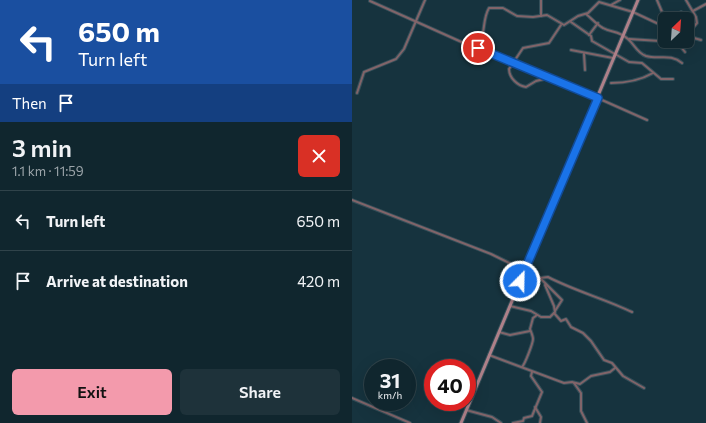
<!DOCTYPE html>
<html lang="en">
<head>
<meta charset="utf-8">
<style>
  body { margin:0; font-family:Commissioner,sans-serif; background:#1e323a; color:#f1f3f6; height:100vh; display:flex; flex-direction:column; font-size:15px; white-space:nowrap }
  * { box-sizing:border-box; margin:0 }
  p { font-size:13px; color:#9ca5aa }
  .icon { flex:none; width:22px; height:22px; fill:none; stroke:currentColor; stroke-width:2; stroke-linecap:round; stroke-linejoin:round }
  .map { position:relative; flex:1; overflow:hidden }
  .sheet { display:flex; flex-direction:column; background:#10262e; width:352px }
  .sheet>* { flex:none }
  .hud { background:#1a4fa0; color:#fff; overflow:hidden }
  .needle { width:26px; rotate:25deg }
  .tools { position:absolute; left:306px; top:12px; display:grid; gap:8px }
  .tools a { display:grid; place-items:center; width:36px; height:36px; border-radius:6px; background:#10262e; box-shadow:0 4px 16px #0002,0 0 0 1px #30434a; font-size:20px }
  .speed { position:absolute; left:12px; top:359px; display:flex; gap:8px; font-size:20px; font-weight:700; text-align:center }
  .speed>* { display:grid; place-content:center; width:52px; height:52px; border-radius:50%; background:#10262e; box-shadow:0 4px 16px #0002,0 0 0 1px #30434a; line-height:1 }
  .speed small { font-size:10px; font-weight:400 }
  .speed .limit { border:6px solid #d22; background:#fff; color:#111 }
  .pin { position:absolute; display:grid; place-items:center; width:34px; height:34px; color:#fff; margin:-17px; border:2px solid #fff; border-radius:50%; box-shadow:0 1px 4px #0007 }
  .me { position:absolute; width:44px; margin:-22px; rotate:23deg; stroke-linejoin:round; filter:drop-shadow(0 0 3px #0008) }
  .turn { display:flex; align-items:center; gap:14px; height:84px; padding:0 12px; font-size:18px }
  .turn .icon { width:52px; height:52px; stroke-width:2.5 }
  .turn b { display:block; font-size:28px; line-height:34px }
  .then { display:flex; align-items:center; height:38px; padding:0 12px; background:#0003; gap:8px; font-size:15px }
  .round { display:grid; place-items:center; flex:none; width:42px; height:42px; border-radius:6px; background:#1e323a }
  .summary { display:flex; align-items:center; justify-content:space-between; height:68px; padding:0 12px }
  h1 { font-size:24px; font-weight:600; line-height:30px }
  .cta { display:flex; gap:8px; margin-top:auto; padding:8px 12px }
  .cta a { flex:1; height:46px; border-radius:6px; background:#f39aac; color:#111; font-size:16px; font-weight:600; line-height:46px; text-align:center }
  .cta a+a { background:#1e323a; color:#f1f3f6 }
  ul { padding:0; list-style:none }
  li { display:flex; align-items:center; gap:12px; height:60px; padding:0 12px; border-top:1px solid #30434a }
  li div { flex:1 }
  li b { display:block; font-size:15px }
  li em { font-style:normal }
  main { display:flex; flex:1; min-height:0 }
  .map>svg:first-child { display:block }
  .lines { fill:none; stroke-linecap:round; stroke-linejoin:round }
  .street-casing { stroke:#344f59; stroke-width:4 }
  .secondary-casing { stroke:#344f59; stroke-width:5 }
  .street { stroke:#816469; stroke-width:2 }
  .secondary { stroke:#ae8089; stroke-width:3 }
  .route-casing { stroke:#114b97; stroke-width:10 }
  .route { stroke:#1a73e8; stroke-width:7 }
</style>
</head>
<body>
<main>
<section class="sheet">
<div class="hud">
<div class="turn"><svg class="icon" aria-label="left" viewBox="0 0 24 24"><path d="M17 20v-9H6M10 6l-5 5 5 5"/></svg><div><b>650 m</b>Turn left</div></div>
<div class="then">Then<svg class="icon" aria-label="arrive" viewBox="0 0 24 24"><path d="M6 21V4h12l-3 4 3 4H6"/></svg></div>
</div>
<div class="summary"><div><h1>3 min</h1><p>1.1 km · 11:59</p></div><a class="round" style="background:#d93025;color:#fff"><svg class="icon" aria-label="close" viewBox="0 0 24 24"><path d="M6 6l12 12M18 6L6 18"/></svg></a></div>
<ul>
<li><svg class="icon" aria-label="left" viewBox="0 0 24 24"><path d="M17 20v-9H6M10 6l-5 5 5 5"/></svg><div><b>Turn left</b></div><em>650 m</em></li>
<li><svg class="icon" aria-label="arrive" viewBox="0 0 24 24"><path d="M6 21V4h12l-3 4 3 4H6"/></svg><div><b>Arrive at destination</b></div><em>420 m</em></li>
</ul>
<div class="cta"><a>Exit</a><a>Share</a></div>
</section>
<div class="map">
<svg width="354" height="423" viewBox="0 0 354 423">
  <rect width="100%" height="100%" fill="#16333e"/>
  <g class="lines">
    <defs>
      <g id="street">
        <path d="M 189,0 L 189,16"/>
        <path d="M 305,0 L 313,19"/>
        <path d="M 334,0 L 344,17 L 345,23 L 335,35"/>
        <path d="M 18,1 L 114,44 L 214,84 L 295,120"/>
        <path d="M 259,5 L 268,0"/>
        <path d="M 341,11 L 354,4"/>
        <path d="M 329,12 L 332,19"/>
        <path d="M 234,14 C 239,18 245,25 251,28 C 260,33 266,30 276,39 C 283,45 285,53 294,56 C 307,60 318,53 330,63"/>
        <path d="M 219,22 L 239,36 L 240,41 L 277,62 L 290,63 L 309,79 L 321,79"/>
        <path d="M 335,24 L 339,29"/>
        <path d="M 237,35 L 246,23"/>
        <path d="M 335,36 L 349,40"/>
        <path d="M 277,39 L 324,42"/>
        <path d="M 129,40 C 133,30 131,18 137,8 L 151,8 L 165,16 L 181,17 L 195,15 L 212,25 L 226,16 L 236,13 L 247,2 L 281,12 L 313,27"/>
        <path d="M 325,42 L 333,52"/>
        <path d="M 219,50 L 261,58"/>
        <path d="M 232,54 L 233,70"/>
        <path d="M 196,78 L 184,81 L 174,87 C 166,86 157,78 157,69 L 171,48 L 197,43 L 209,25"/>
        <path d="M 259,83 C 274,83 287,81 301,73"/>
        <path d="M 5,93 L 12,72 L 44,59 L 52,49 L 73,0"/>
        <path d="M 0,200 L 139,254 L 188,278 L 196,277 C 223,291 253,299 280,312"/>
        <path d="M 188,278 L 210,300 L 203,311"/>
        <path d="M 158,306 L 179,311 L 189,317 L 198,317 L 203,312 L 202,306 L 193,285"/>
        <path d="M 202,313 L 209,321 L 214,319 L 219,327 L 231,333 L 239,341 L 252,360 L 260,363 L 271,376 L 292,388"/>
        <path d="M 147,332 L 158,335 L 178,331"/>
        <path d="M 137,355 L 212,383 L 220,382 L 228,384 L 239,376 L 258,372 L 263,368"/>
        <path d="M 170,367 C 173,364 181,343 181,339 C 181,336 179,332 178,329 L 181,318 L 185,315"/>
        <path d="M 222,383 L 229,393 L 229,411 L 235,423"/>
        <path d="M 0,398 L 58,423"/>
        <path d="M 183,407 L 189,417 L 188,423"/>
        <path d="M 114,410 L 140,417 L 149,423"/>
        <path d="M 161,423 L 171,421 L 172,418 L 180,416 L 190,392 L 179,376 L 180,372"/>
      </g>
      <path id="secondary" d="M 109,423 L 286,0"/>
    </defs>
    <use href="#street" class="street-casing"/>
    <use href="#secondary" class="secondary-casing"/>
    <use href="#street" class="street"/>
    <use href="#secondary" class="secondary"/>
  </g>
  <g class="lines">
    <defs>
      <path id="route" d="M 126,48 L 246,98 L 168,281"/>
    </defs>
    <use href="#route" class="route-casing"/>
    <use href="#route" class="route"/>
  </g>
</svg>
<div class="tools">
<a><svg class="needle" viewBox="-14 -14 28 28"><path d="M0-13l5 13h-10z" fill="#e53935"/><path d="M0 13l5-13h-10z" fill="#9ca5aa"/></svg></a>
</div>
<div class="speed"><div>31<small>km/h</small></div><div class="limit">40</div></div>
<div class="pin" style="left:126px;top:48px;background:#d93025"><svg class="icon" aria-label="arrive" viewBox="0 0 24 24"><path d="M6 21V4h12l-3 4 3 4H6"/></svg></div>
<svg class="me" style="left:168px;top:281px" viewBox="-20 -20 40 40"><circle r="17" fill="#1a73e8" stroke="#fff" stroke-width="3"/><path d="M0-11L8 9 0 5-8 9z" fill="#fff"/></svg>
</div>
</main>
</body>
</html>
